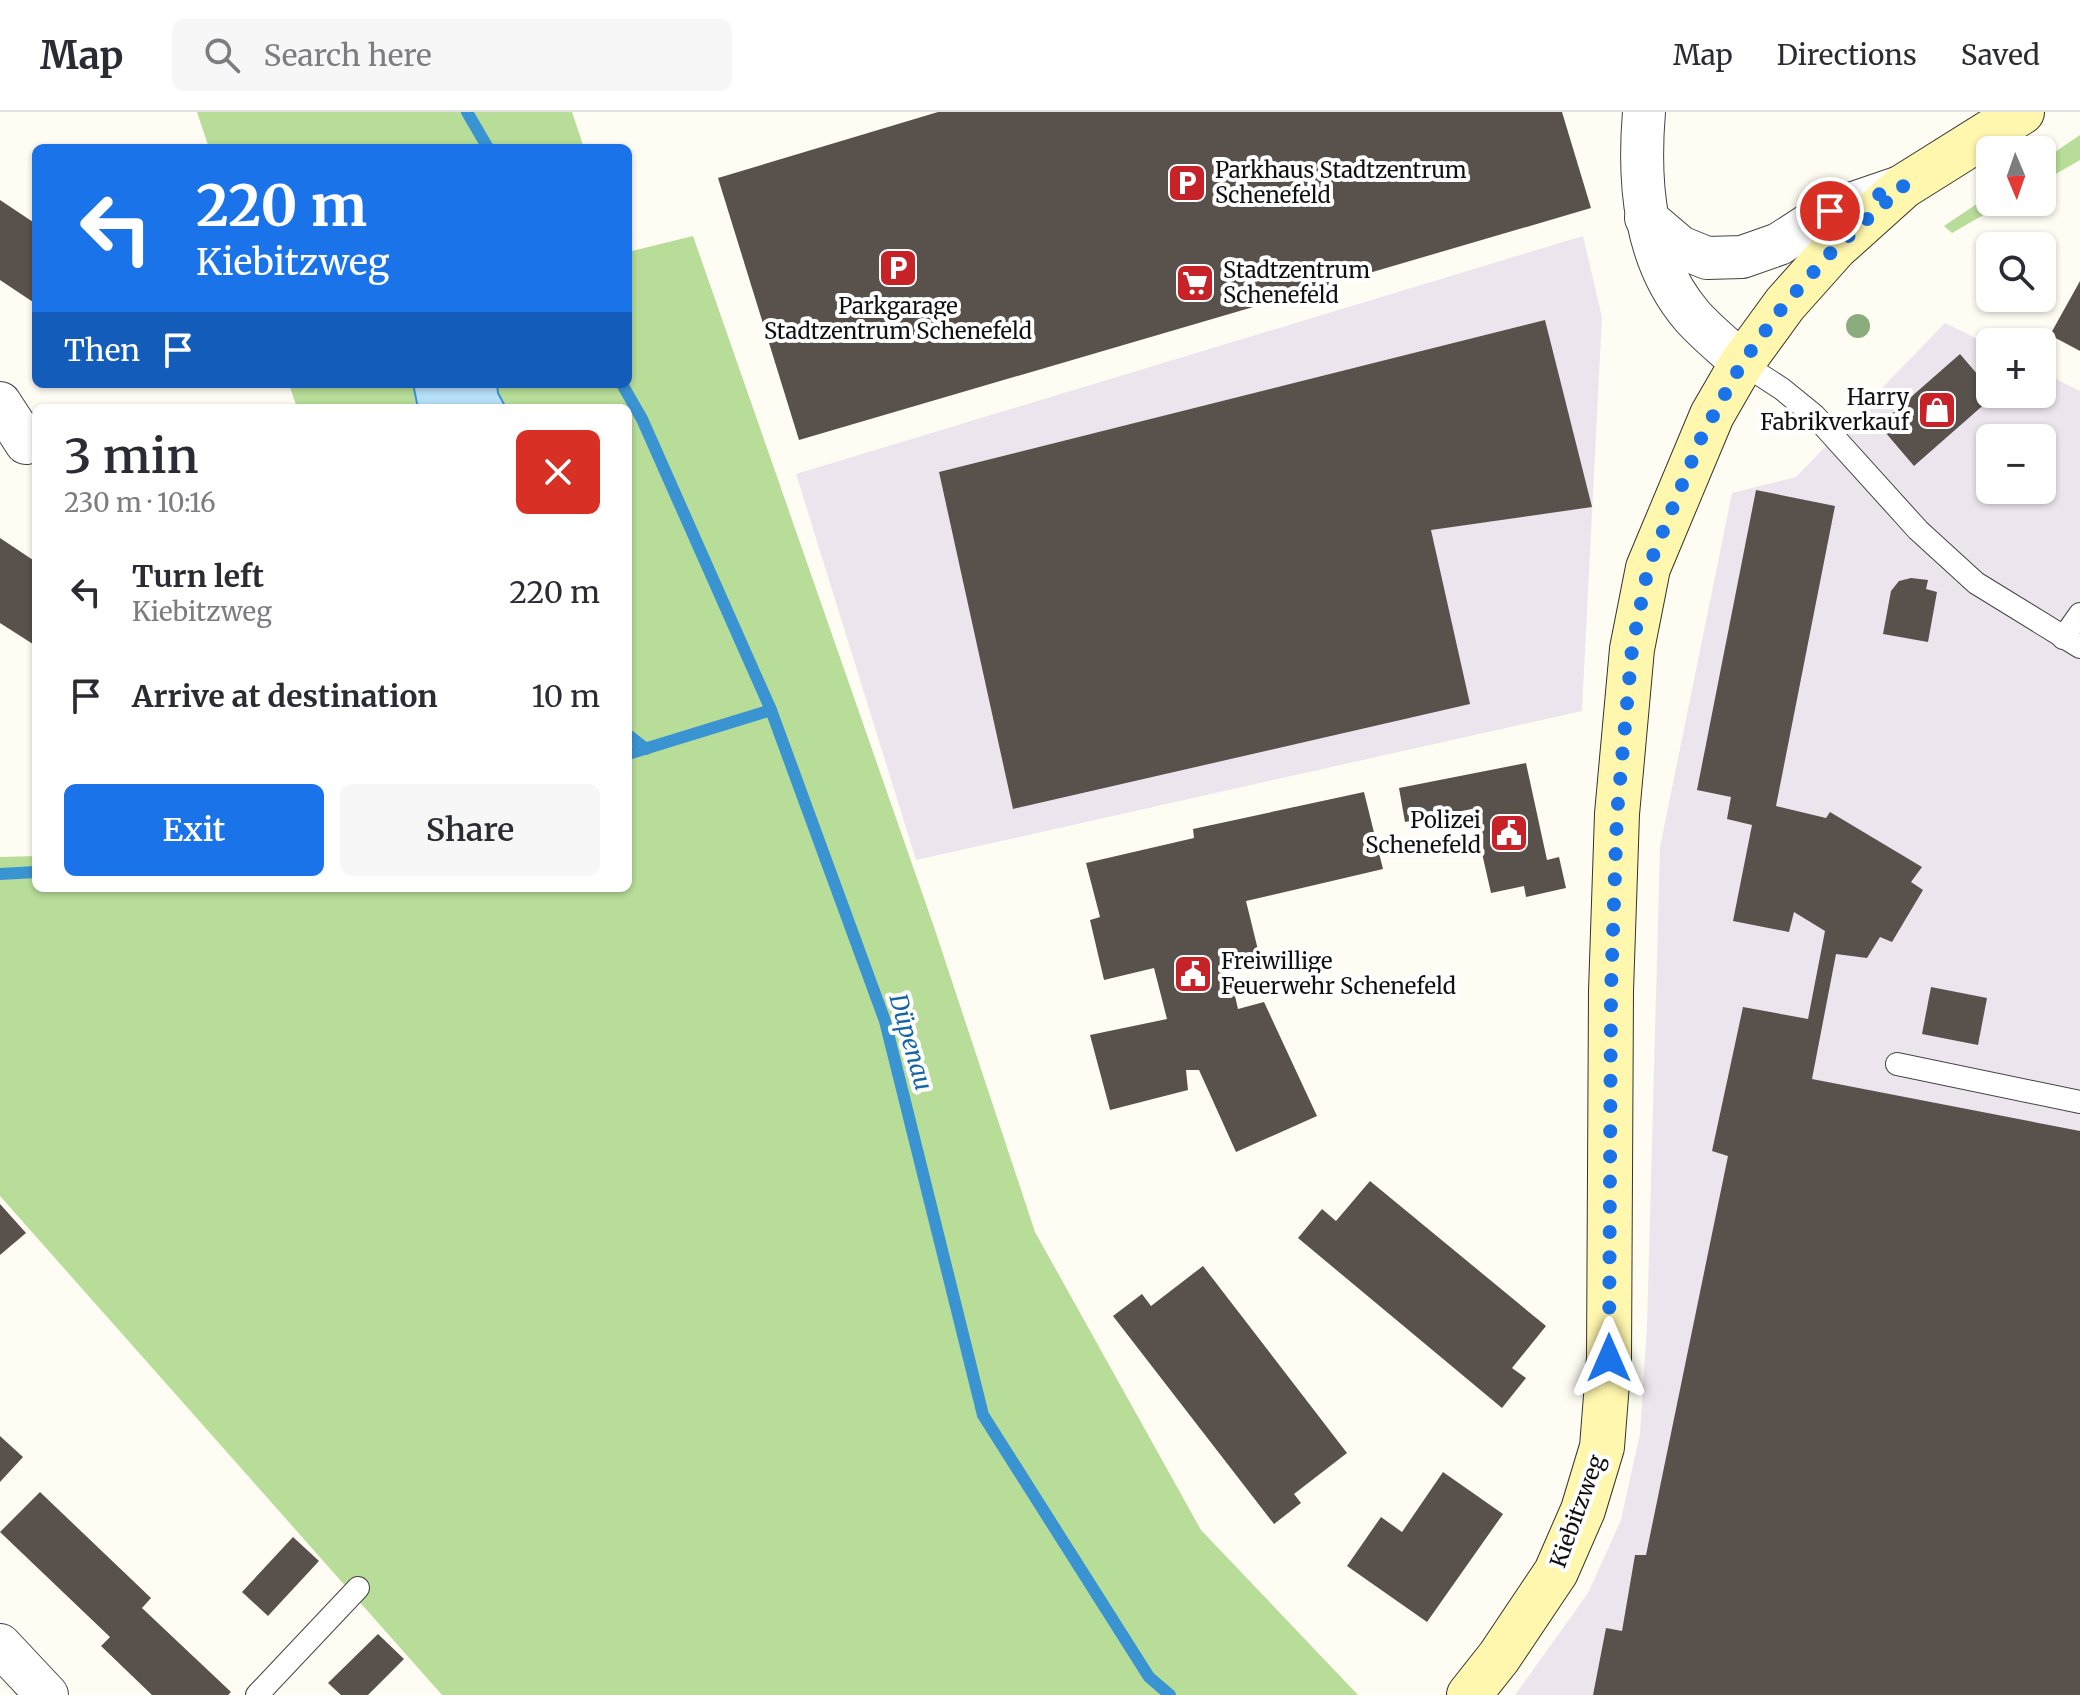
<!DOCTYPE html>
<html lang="en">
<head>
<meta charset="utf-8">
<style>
  body { margin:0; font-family:Merriweather,serif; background:#f7f7f7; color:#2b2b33; height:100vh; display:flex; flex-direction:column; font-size:30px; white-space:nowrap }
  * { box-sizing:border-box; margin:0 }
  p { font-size:26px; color:#7c7c81 }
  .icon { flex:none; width:44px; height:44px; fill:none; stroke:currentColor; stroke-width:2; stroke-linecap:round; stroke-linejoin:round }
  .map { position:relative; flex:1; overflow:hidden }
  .sheet { position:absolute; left:32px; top:292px; width:600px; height:488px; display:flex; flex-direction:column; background:#fff; border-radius:12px; box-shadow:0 2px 6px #0004 }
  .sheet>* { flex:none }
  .banner { position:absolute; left:32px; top:32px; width:600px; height:244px; border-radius:12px; box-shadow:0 2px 6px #0004; background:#1a73e8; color:#fff; overflow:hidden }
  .needle { width:52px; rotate:178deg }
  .buttons { position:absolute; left:1976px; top:24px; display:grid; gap:16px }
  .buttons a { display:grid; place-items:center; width:80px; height:80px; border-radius:12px; background:#fff; box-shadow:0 2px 6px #0004; font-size:40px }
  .pin { position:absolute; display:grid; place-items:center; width:68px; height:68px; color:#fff; margin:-34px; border:4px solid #fff; border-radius:50%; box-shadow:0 2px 8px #0007 }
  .me { position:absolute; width:88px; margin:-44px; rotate:0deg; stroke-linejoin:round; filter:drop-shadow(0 0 6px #0008) }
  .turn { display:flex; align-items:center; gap:28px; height:168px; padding:0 32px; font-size:36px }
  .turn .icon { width:104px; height:104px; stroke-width:2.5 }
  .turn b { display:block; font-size:56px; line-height:68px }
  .then { display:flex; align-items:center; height:76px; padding:0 32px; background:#0003; gap:16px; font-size:30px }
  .round { display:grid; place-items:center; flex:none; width:84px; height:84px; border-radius:12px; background:#f7f7f7 }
  .head { display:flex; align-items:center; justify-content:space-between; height:136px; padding:0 32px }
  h1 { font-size:48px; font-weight:600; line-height:60px }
  .action { display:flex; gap:16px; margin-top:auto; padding:16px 32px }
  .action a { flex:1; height:92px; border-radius:12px; background:#1a73e8; color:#fff; font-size:32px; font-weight:600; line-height:92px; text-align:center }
  .action a+a { background:#f7f7f7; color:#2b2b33 }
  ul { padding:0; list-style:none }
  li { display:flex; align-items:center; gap:24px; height:104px; padding:0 32px }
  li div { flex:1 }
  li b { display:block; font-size:30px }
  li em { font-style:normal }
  header { display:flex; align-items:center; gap:48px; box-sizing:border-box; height:112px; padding:0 40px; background:#fff; border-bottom:2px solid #e1e1e2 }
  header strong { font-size:38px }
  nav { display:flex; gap:44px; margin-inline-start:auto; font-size:28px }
  .search { width:560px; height:72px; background:#f7f7f7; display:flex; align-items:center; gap:20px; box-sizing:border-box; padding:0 28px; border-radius:12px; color:#7c7c81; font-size:30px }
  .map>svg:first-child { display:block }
  .industrial { fill:#ede5ee; fill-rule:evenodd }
  .forest { fill:#b7dd99 }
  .water { fill:#b6dff8; stroke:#3a94d2; stroke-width:2 }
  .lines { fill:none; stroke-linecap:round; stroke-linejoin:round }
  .stream { stroke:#3a94d2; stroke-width:12 }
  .building { fill:#59514c }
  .lane-casing { stroke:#434343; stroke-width:24 }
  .street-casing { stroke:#434343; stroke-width:44 }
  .secondary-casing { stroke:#323232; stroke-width:46 }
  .lane { stroke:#fff; stroke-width:22 }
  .street { stroke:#fff; stroke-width:42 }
  .secondary { stroke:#fff7ae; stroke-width:44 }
  .tree { fill:#8bad7d }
  .route { stroke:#1a73e8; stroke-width:14; stroke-dasharray:0 25.2 }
  .labels { text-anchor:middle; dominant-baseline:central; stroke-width:8; stroke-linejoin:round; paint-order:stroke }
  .poi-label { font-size:22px; fill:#101010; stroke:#fff; text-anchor:start }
  .street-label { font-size:22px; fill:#101010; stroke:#fff }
  .water-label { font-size:24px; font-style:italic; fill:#1365a8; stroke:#fff }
</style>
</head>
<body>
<header>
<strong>Map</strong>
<div class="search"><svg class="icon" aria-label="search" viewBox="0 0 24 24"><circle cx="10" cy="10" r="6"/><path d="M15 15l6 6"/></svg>Search here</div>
<nav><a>Map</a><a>Directions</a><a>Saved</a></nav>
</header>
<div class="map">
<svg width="2080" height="1583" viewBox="0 0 2080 1583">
  <rect width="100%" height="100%" fill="#fffdf3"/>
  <g class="industrial">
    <path d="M 1583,124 L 1602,205 L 1582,599 L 916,748 L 796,362 Z"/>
    <path d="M 1945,211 L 1990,233 L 1990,282 L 2042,282 L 2042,260 L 2080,279 L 2080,1583 L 1515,1583 L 1588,1481 L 1621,1408 L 1640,1321 L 1647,1215 L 1660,735 L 1732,381 L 1796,365 ZM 1990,326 L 2042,326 L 2042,378 L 1990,378 Z"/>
  </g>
  <g class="forest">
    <path d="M 197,0 L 572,0 L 584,36 L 209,36 Z"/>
    <path d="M 2080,23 L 2080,48 L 2042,70 L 2042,49 Z"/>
    <path d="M 1990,83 L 1990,90 L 2006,90 L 1952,121 L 1944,114 Z"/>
    <path d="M 693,124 L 934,815 L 1035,1120 L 1201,1418 L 1358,1583 L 442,1583 L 0,1084 L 0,745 L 36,744 L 36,776 L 628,776 L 628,296 L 506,296 L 498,281 L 497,272 L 628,272 L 628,140 Z"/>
    <path d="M 289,272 L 413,272 L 418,296 L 297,296 Z"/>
  </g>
  <path class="water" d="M 413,272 L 497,272 L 498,281 L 506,296 L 418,296 Z"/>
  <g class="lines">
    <g class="stream">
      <path d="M 467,0 L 488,36"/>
      <path d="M 622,272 L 642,307 L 771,598 L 885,909 L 983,1303 L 1149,1565 L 1170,1583"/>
      <path d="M 628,623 L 646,637"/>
      <path d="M 628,642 L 771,598"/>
      <path d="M 0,762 L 36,760"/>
    </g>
  </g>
  <g class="building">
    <path d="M 938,0 L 1562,0 L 1591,96 L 799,328 L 718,66 Z"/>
    <path d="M 0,88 L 36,112 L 36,192 L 0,168 Z"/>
    <path d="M 2080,169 L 2080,239 L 2050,223 Z"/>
    <path d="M 1545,208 L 1592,395 L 1431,418 L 1470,592 L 1013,697 L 939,360 Z"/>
    <path d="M 1960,242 L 1990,277 L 1990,282 L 1996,282 L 1914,354 L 1879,313 Z"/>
    <path d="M 1756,378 L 1835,394 L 1776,694 L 1826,706 L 1830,700 L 1922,755 L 1911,770 L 1923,778 L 1892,830 L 1880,825 L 1867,846 L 1836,842 L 1812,967 L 2080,1019 L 2080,1583 L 1593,1583 L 1606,1516 L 1622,1519 L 1635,1443 L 1646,1443 L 1728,1044 L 1712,1039 L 1743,895 L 1808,907 L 1825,819 L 1794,800 L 1789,820 L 1733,809 L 1752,713 L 1727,707 L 1731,685 L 1697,678 Z"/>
    <path d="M 0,426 L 36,450 L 36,534 L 0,511 Z"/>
    <path d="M 1911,466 L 1928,468 L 1926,477 L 1937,480 L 1928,530 L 1883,522 L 1891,479 L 1899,469 Z"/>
    <path d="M 1526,651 L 1547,748 L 1559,745 L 1566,776 L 1526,785 L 1524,774 L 1491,781 L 1472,697 L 1405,710 L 1399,676 Z"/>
    <path d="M 1364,680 L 1383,757 L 1246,789 L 1259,842 L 1227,849 L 1238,897 L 1264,890 L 1317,1004 L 1236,1040 L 1199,958 L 1186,958 L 1188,978 L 1110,998 L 1090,923 L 1167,907 L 1154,856 L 1104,868 L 1090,808 L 1100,805 L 1086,751 L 1194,726 L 1193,717 Z"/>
    <path d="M 1931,875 L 1987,886 L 1978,933 L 1922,922 Z"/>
    <path d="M 1370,1069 L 1546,1214 L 1512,1256 L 1526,1266 L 1502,1296 L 1298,1126 L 1322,1097 L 1336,1109 Z"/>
    <path d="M 0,1092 L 26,1121 L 0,1143 Z"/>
    <path d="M 1203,1154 L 1347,1341 L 1294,1382 L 1301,1391 L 1274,1412 L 1113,1204 L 1142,1182 L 1151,1194 Z"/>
    <path d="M 0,1324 L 23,1345 L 0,1370 Z"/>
    <path d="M 1443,1360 L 1503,1402 L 1427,1510 L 1347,1454 L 1381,1405 L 1402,1420 Z"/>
    <path d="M 40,1380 L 151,1486 L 142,1496 L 231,1580 L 228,1583 L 152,1583 L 101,1534 L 110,1525 L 0,1420 Z"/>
    <path d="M 293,1425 L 319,1449 L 268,1504 L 242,1480 Z"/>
    <path d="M 378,1522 L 404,1547 L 368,1583 L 341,1583 L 328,1571 Z"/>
  </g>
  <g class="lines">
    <defs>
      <g id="lane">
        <path d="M 1742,251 L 1782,277 L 1814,303 L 1918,418 L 1976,471 L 2080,535"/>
        <path d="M 2063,526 L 2080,502"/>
        <path d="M 1897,952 L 2080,990"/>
        <path d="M 257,1583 L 358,1476"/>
      </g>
      <g id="street">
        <path d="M 1644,0 C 1638,71 1644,148 1692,204 C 1707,221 1725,235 1742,251"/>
        <path d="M 1646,106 L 1680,135 L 1707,146 L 1742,145 L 1779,132 L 1830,99 L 1903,74"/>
        <path d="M 0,291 L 26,331"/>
        <path d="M 0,1533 L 47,1583"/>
      </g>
      <path id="secondary" d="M 1469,1583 L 1499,1545 L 1556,1460 L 1583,1398 L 1602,1335 L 1609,1246 L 1611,879 L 1617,702 L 1632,537 L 1648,456 L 1712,303 L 1742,251 L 1785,192 L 1835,136 L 1904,74 L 2022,0"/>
    </defs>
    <use href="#lane" class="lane-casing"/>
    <use href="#street" class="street-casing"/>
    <use href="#secondary" class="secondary-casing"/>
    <use href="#lane" class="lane"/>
    <use href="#street" class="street"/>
    <use href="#secondary" class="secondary"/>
  </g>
  <circle class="tree" cx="1858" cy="214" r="12"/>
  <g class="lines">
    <path class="route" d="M 1609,1246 L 1611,879 L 1617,702 L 1632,537 L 1648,456 L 1702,324 L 1742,251 L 1785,192 L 1835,136 L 1904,74 L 1830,99"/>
  </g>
  <defs>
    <symbol id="parking-square" viewBox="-11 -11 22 22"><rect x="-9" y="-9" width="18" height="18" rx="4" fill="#c62228" stroke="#fff"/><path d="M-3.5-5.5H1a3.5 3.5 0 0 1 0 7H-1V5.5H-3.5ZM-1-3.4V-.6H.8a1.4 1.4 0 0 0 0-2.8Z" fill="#fff"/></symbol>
    <symbol id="supermarket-square" viewBox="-11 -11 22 22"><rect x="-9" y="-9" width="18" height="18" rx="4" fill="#c62228" stroke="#fff"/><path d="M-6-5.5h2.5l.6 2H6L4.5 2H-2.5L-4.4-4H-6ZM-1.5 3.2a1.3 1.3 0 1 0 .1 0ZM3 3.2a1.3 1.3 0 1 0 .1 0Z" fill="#fff"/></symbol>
    <symbol id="shop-square" viewBox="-11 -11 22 22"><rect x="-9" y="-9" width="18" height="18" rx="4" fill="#c62228" stroke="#fff"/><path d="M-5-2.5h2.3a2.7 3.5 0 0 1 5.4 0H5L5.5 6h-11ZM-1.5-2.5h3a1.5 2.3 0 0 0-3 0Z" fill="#fff"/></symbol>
    <symbol id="civic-square" viewBox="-11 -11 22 22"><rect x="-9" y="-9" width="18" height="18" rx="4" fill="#c62228" stroke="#fff"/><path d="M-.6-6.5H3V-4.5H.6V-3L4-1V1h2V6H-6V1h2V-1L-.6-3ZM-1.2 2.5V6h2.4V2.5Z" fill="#fff"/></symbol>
  </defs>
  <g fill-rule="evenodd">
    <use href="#parking-square" x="1165" y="49" width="44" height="44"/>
    <use href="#parking-square" x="876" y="134" width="44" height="44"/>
    <use href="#supermarket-square" x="1173" y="149" width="44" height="44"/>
    <use href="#shop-square" x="1915" y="276" width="44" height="44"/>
    <use href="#civic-square" x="1487" y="699" width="44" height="44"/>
    <use href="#civic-square" x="1171" y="840" width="44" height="44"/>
  </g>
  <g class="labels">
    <g class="poi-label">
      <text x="1215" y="58">Parkhaus Stadtzentrum<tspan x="1215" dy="25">Schenefeld</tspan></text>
      <text x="1223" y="158">Stadtzentrum<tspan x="1223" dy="25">Schenefeld</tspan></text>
      <text x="898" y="194" text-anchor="middle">Parkgarage<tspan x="898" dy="25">Stadtzentrum Schenefeld</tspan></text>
      <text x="1909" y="285" text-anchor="end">Harry<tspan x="1909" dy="25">Fabrikverkauf</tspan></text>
      <text x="1481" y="708" text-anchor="end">Polizei<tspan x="1481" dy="25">Schenefeld</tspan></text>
      <text x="1221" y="849">Freiwillige<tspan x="1221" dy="25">Feuerwehr Schenefeld</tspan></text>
    </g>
    <g class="street-label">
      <text transform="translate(1577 1399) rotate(-70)">Kiebitzweg</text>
    </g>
    <g class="water-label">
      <text transform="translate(911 930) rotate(74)">Düpenau</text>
    </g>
  </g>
</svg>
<div class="buttons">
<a><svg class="needle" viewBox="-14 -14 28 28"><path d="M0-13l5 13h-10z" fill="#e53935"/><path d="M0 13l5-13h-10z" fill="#7c7c81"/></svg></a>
<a><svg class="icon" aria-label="search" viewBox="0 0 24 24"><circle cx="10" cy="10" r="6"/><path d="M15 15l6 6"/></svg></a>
<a>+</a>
<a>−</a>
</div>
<div class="pin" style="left:1830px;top:99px;background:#d93025"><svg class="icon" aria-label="arrive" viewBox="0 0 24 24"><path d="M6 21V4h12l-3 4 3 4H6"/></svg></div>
<svg class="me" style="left:1609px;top:1246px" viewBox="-20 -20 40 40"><path d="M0-17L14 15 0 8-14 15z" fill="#1a73e8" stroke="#fff" stroke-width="4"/></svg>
<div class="banner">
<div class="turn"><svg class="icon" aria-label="left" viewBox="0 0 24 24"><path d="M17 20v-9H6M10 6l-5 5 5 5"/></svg><div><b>220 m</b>Kiebitzweg</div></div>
<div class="then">Then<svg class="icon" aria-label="arrive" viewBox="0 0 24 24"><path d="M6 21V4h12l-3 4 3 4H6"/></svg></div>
</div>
<section class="sheet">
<div class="head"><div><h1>3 min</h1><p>230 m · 10:16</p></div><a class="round" style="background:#d93025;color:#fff"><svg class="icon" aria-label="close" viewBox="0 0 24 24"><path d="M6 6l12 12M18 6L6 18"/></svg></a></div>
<ul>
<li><svg class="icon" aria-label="left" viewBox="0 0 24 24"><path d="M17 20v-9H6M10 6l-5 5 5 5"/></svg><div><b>Turn left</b><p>Kiebitzweg</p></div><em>220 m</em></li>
<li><svg class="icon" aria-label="arrive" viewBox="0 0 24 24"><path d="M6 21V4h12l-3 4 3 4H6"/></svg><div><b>Arrive at destination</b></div><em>10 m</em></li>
</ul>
<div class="action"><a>Exit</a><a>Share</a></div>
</section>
</div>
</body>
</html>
